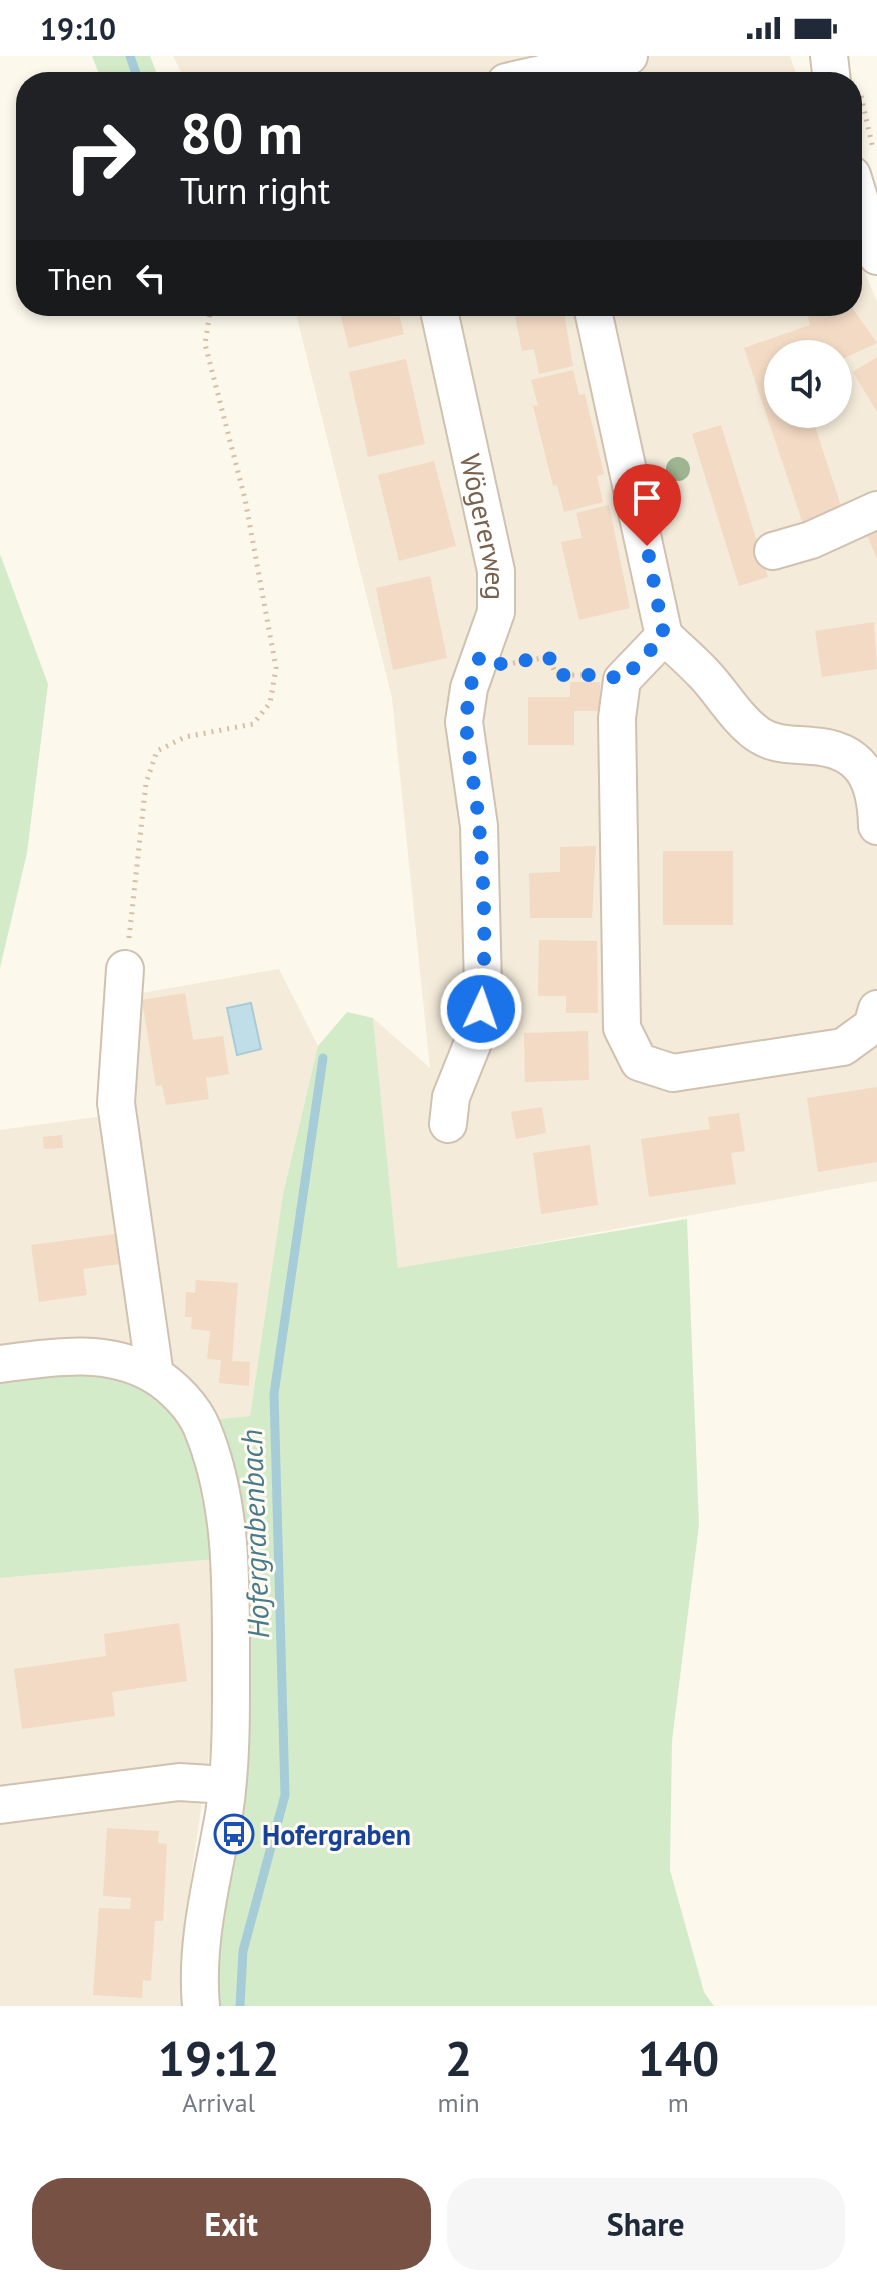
<!DOCTYPE html>
<html lang="en">
<head>
<meta charset="utf-8">
<style>
  body { margin:0; font-family:"PT Sans",sans-serif; background:#f6f6f7; color:#1f2937; height:100vh; display:flex; flex-direction:column; font-size:30px; white-space:nowrap }
  * { box-sizing:border-box; margin:0 }
  p { font-size:26px; color:#747a83 }
  .icon { flex:none; width:44px; height:44px; fill:none; stroke:currentColor; stroke-width:2; stroke-linecap:round; stroke-linejoin:round }
  .map { position:relative; height:1950px; overflow:hidden }
  .drawer { display:flex; flex-direction:column; background:#fff; flex:1 }
  .drawer>* { flex:none }
  .banner { position:absolute; left:16px; top:16px; width:846px; height:244px; border-radius:32px; box-shadow:0 4px 12px #0003; background:#202124; color:#fff; overflow:hidden }
  .fabs { position:absolute; left:764px; top:284px; display:grid; gap:16px }
  .fabs a { display:grid; place-items:center; width:88px; height:88px; border-radius:50%; background:#fff; box-shadow:0 4px 12px #0003; font-size:40px }
  .pin { position:absolute; display:grid; place-items:center; width:68px; height:68px; color:#fff; margin:-82px -34px; border-radius:50% 50% 50% 0; rotate:-45deg; box-shadow:0 0 8px #0007 }
  .pin .icon { rotate:45deg }
  .me { position:absolute; width:88px; margin:-44px; rotate:3deg; stroke-linejoin:round; filter:drop-shadow(0 0 6px #0008) }
  .turn { display:flex; align-items:center; gap:28px; height:168px; padding:0 32px; font-size:36px }
  .turn .icon { width:104px; height:104px; stroke-width:2.5 }
  .turn b { display:block; font-size:56px; line-height:68px }
  .then { display:flex; align-items:center; height:76px; padding:0 32px; background:#0003; gap:16px; font-size:30px }
  .eta { display:flex; justify-content:space-evenly; align-items:center; height:136px; text-align:center }
  .eta b { font-size:48px; font-weight:700; line-height:56px }
  .action { display:flex; gap:16px; margin-top:auto; padding:16px 32px }
  .action a { flex:1; height:92px; border-radius:32px; background:#775144; color:#fff; font-size:32px; font-weight:700; line-height:92px; text-align:center }
  .action a+a { background:#f6f6f7; color:#1f2937 }
  .status { display:flex; justify-content:space-between; align-items:center; height:56px; padding:0 40px; background:#fff; direction:ltr }
  .status svg { height:22px; fill:currentColor }
  .map>svg:first-child { display:block }
  .residential { fill:#f4ebda; fill-rule:evenodd }
  .green { fill:#d4ebca }
  .water { fill:#c0dee7; stroke:#a6ccd8; stroke-width:2 }
  .lines { fill:none; stroke-linecap:round; stroke-linejoin:round }
  .stream { stroke:#a6ccd8; stroke-width:9 }
  .building { fill:#f2dac4 }
  .minor-casing { stroke:#d0c1b1; stroke-width:40 }
  .path { stroke:#d7bea6; stroke-width:5; stroke-dasharray:2 6; stroke-linecap:butt }
  .minor { stroke:#fff; stroke-width:36 }
  .tree { fill:#9eb591 }
  .route { stroke:#1a73e8; stroke-width:14; stroke-dasharray:0 25.2 }
  .labels { text-anchor:middle; dominant-baseline:central; stroke-width:6; stroke-linejoin:round; paint-order:stroke }
  .street-label { font-size:28px; fill:#79614e; stroke:#fffbf3 }
  .transit-label { font-size:28px; font-weight:bold; fill:#164399; stroke:#fffbf3; text-anchor:start }
  .water-label { font-size:30px; font-style:italic; fill:#477a8b; stroke:#fffbf3 }
</style>
</head>
<body>
<div class="status"><b>19:10</b><svg viewBox="0 0 49 12"><path d="M0 12V9h3v3zM5 12V6h3v6zM10 12V3h3v9zM15 12V0h3v12zM26 1h20v11H26zM47 4h2v5h-2z"/></svg></div>
<div class="map">
<svg width="877" height="1950" viewBox="0 0 877 1950">
  <rect width="100%" height="100%" fill="#fcf8ec"/>
  <g class="residential">
    <path d="M 173,0 L 790,0 L 799,26 L 186,26 Z"/>
    <path d="M 852,186 L 877,246 L 877,1125 L 398,1213 L 373,962 L 430,1012 L 392,642 L 294,250 L 852,250 ZM 778,298 L 838,298 L 838,358 L 778,358 Z"/>
    <path d="M 279,913 L 318,990 L 283,1138 L 250,1360 L 218,1363 L 167,1306 L 0,1292 L 0,1074 L 104,1060 L 136,938 Z"/>
    <path d="M 216,1503 L 212,1678 L 184,1869 L 183,1950 L 0,1950 L 0,1522 Z"/>
  </g>
  <g class="green">
    <path d="M 92,0 L 150,0 L 160,26 L 102,26 Z"/>
    <path d="M 0,498 L 48,628 L 27,797 L 0,912 Z"/>
    <path d="M 347,956 L 373,962 L 398,1212 L 687,1163 L 699,1469 L 672,1685 L 670,1814 L 704,1936 L 714,1950 L 216,1950 L 236,1420 L 218,1363 L 250,1360 L 283,1138 L 318,990 Z"/>
    <path d="M 77,1313 L 152,1332 L 197,1385 L 216,1503 L 0,1522 L 0,1321 Z"/>
  </g>
  <path class="water" d="M 251,947 L 261,993 L 237,999 L 227,952 Z"/>
  <g class="lines">
    <g class="stream">
      <path d="M 130,0 L 139,26"/>
      <path d="M 240,1950 L 243,1895 L 285,1739 L 274,1338 L 323,1002"/>
    </g>
  </g>
  <g class="building">
    <path d="M 338,250 L 397,250 L 404,278 L 349,292 Z"/>
    <path d="M 513,250 L 563,250 L 573,310 L 539,318 L 534,293 L 522,295 Z"/>
    <path d="M 811,250 L 851,250 L 877,287 L 838,305 L 838,298 L 778,298 L 778,358 L 811,358 L 844,459 L 805,474 L 744,292 L 810,269 L 806,252 Z"/>
    <path d="M 877,301 L 877,356 L 853,316 Z"/>
    <path d="M 406,303 L 425,388 L 368,401 L 349,316 Z"/>
    <path d="M 573,314 L 579,339 L 585,338 L 604,418 L 597,420 L 603,446 L 564,456 L 557,429 L 553,430 L 533,350 L 538,349 L 531,324 Z"/>
    <path d="M 721,369 L 768,521 L 739,530 L 692,378 Z"/>
    <path d="M 434,405 L 456,490 L 399,505 L 378,419 Z"/>
    <path d="M 609,449 L 630,552 L 579,564 L 561,486 L 582,482 L 576,457 Z"/>
    <path d="M 877,472 L 877,503 L 866,477 Z"/>
    <path d="M 430,520 L 447,602 L 393,614 L 376,532 Z"/>
    <path d="M 874,566 L 877,613 L 822,621 L 815,575 Z"/>
    <path d="M 570,626 L 600,626 L 600,655 L 574,655 L 574,689 L 528,689 L 528,641 L 570,641 Z"/>
    <path d="M 596,790 L 592,862 L 530,862 L 529,817 L 560,816 L 560,791 Z"/>
    <rect x="663" y="795" width="70" height="74"/>
    <path d="M 539,884 L 597,885 L 598,957 L 566,957 L 566,940 L 538,940 Z"/>
    <path d="M 185,937 L 193,984 L 223,980 L 229,1018 L 206,1022 L 209,1043 L 166,1049 L 162,1029 L 156,1030 L 142,944 Z"/>
    <path d="M 588,975 L 589,1024 L 525,1026 L 524,977 Z"/>
    <path d="M 877,1031 L 877,1106 L 818,1116 L 807,1042 Z"/>
    <path d="M 542,1051 L 546,1077 L 516,1083 L 511,1056 Z"/>
    <path d="M 739,1057 L 745,1095 L 731,1097 L 736,1128 L 649,1141 L 641,1083 L 710,1073 L 708,1061 Z"/>
    <path d="M 62,1079 L 63,1092 L 44,1093 L 43,1081 Z"/>
    <path d="M 590,1089 L 598,1149 L 541,1158 L 533,1097 Z"/>
    <path d="M 115,1178 L 119,1208 L 83,1213 L 87,1239 L 39,1246 L 31,1189 Z"/>
    <path d="M 196,1224 L 238,1227 L 232,1305 L 250,1306 L 249,1330 L 219,1327 L 221,1304 L 207,1303 L 210,1275 L 191,1273 L 192,1261 L 185,1261 L 186,1236 L 195,1237 Z"/>
    <path d="M 179,1567 L 187,1625 L 112,1636 L 115,1660 L 22,1673 L 14,1613 L 106,1600 L 104,1578 Z"/>
    <path d="M 107,1772 L 159,1775 L 158,1787 L 167,1788 L 163,1865 L 155,1865 L 151,1925 L 143,1924 L 142,1942 L 93,1939 L 99,1852 L 130,1853 L 131,1842 L 103,1840 Z"/>
  </g>
  <g class="lines">
    <defs>
      <g id="minor">
        <path d="M 829,0 L 832,26"/>
        <path d="M 506,26 L 546,17"/>
        <path d="M 547,26 L 546,17 L 629,0"/>
        <path d="M 852,119 L 877,200"/>
        <path id="s1" d="M 438,250 L 496,515 L 496,556 L 469,632 L 464,666 L 479,770 L 483,931 L 478,974 L 451,1041 L 448,1068"/>
        <path d="M 592,250 L 664,580"/>
        <path d="M 773,495 L 811,484 L 877,454"/>
        <path d="M 877,770 C 876,725 863,693 812,690 C 793,688 776,690 759,679 C 738,665 722,637 705,619 C 692,605 678,593 664,580 L 622,624 L 617,662 L 622,972 L 639,1006 L 673,1017 L 843,991 L 872,970 L 877,953"/>
        <path d="M 125,913 L 116,1047 L 155,1319"/>
        <path d="M 0,1308 C 51,1301 107,1291 154,1319 C 173,1330 194,1352 202,1372 C 232,1444 231,1523 231,1600 C 231,1652 232,1706 224,1758 C 213,1822 195,1884 201,1950"/>
        <path d="M 0,1749 L 179,1726 L 227,1729"/>
      </g>
    </defs>
    <use href="#minor" class="minor-casing"/>
    <g class="path">
      <path d="M 861,40 L 873,93"/>
      <path d="M 513,607 L 549,601 L 556,619 L 590,619"/>
      <path d="M 129,882 L 146,727 L 157,695 L 185,681 L 253,668 L 270,647 L 276,612 L 245,443 L 205,288 L 211,250"/>
    </g>
    <use href="#minor" class="minor"/>
  </g>
  <circle class="tree" cx="678" cy="413" r="12"/>
  <g class="lines">
    <path class="route" d="M 481,953 C 487,899 484,823 479,769 C 473,700 454,669 480,600 L 500,608 L 549,601 L 556,619 L 607,619 L 622,624 L 664,580 L 647,490"/>
  </g>
  <defs>
    <symbol id="bus-ring" viewBox="-11 -11 22 22"><circle r="9.5" fill="#fffbf3" stroke="#1a4fb4" stroke-width="1.5"/><path d="M-5-6H5V4H4V6H2V4H-2V6H-4V4H-5ZM-3.5-4V0h7V-4ZM-3.5 1.2v1.5H-2V1.2ZM2 1.2v1.5H3.5V1.2Z" fill="#1a4fb4"/></symbol>
  </defs>
  <g fill-rule="evenodd">
    <use href="#bus-ring" x="212" y="1756" width="44" height="44"/>
  </g>
  <g class="labels">
    <g class="street-label">
      <text stroke="none"><textPath href="#s1" startOffset="226">Wögererweg</textPath></text>
    </g>
    <g class="transit-label">
      <text x="262" y="1778">Hofergraben</text>
    </g>
    <g class="water-label">
      <text transform="translate(254 1478) rotate(-92)">Hofergrabenbach</text>
    </g>
  </g>
</svg>
<div class="fabs">
<a><svg class="icon" aria-label="sound" viewBox="0 0 24 24"><path d="M4 9h4l5-4v14l-5-4H4zM17 9q2 3 0 6"/></svg></a>
</div>
<div class="pin" style="left:647px;top:490px;background:#d93025"><svg class="icon" aria-label="arrive" viewBox="0 0 24 24"><path d="M6 21V4h12l-3 4 3 4H6"/></svg></div>
<svg class="me" style="left:481px;top:953px" viewBox="-20 -20 40 40"><circle r="17" fill="#1a73e8" stroke="#fff" stroke-width="3"/><path d="M0-11L8 9 0 5-8 9z" fill="#fff"/></svg>
<div class="banner">
<div class="turn"><svg class="icon" aria-label="right" viewBox="0 0 24 24"><path d="M7 20v-9h11M14 6l5 5-5 5"/></svg><div><b>80 m</b>Turn right</div></div>
<div class="then">Then<svg class="icon" aria-label="left" viewBox="0 0 24 24"><path d="M17 20v-9H6M10 6l-5 5 5 5"/></svg></div>
</div>
</div>
<section class="drawer">
<div class="eta">
<div><b>19:12</b><p>Arrival</p></div>
<div><b>2</b><p>min</p></div>
<div><b>140</b><p>m</p></div>
</div>
<div class="action"><a>Exit</a><a>Share</a></div>
</section>
</body>
</html>
